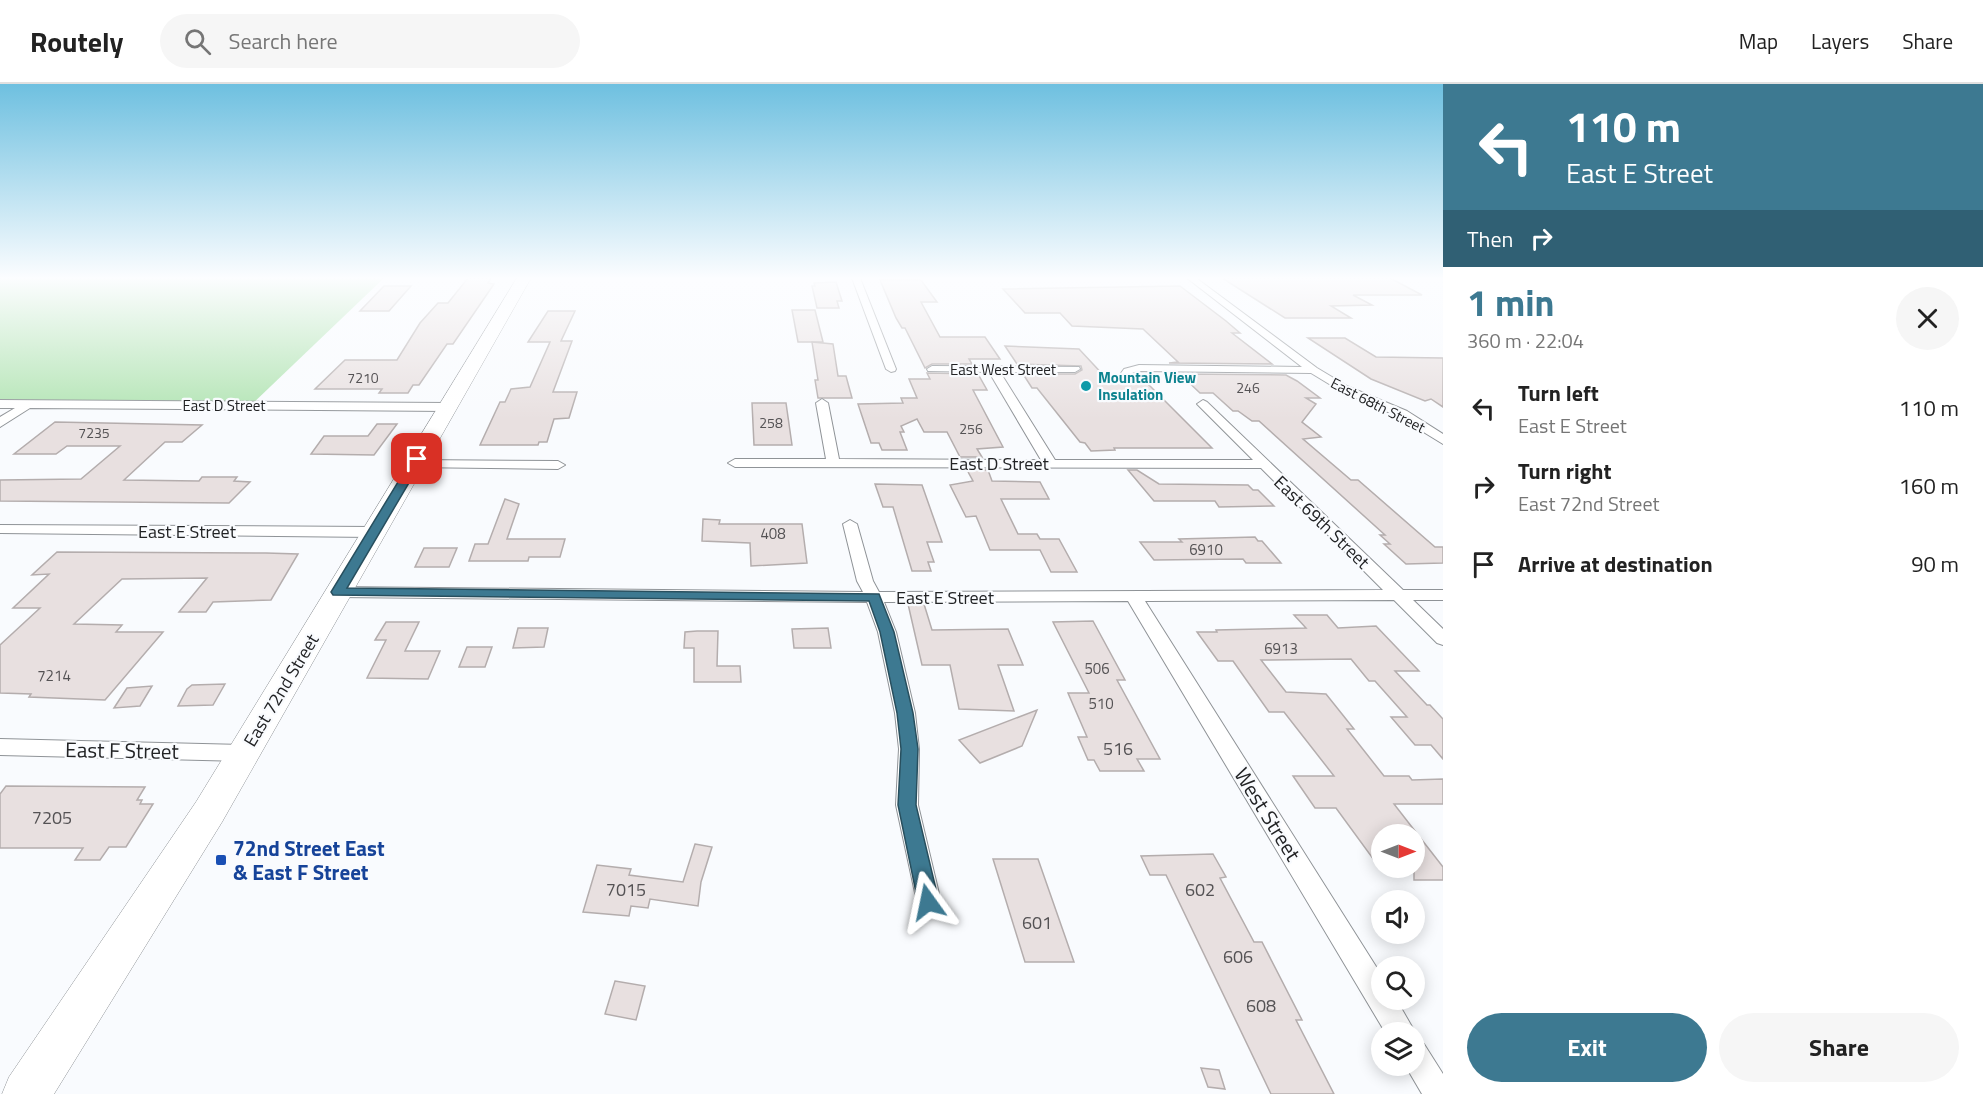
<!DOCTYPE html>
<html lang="en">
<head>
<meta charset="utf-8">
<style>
  body { margin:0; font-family:"Titillium Web",sans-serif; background:#f6f6f6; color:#222; height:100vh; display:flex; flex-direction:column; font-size:22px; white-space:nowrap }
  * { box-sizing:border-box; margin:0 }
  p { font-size:20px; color:#767676 }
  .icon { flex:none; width:33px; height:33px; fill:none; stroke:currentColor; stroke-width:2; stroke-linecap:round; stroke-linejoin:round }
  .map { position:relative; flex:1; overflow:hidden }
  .side { display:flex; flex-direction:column; background:#fff; width:540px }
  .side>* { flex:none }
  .top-card { background:#3d7991; color:#fff; overflow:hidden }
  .needle { width:39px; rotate:90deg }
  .controls { position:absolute; left:1371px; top:740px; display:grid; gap:12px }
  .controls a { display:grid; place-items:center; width:54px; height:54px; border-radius:50%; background:#fff; box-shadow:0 3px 15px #0003; font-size:30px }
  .pin { position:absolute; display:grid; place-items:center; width:51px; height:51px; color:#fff; margin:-26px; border-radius:12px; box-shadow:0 3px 9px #0006 }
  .me { position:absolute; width:66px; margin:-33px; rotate:348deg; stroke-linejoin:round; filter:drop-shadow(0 0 4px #0008) }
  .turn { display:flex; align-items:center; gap:21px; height:126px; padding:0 24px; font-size:27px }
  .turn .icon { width:78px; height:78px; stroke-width:2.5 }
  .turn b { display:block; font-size:42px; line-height:51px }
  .then { display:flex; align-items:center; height:57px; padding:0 24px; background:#0003; gap:12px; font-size:22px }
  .round { display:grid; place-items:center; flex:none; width:63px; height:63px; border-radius:32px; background:#f6f6f6 }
  .overview { display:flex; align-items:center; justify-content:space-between; height:102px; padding:0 24px }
  h1 { font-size:36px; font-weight:700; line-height:45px; color:#3d7991 }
  .button { display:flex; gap:12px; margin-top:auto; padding:12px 24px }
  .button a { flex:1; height:69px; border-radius:36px; background:#3d7991; color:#fff; font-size:24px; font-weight:700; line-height:69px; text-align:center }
  .button a+a { background:#f6f6f6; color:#222 }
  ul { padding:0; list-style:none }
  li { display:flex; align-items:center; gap:18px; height:78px; padding:0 24px }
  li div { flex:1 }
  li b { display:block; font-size:22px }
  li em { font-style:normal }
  header { display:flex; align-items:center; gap:36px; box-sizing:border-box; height:84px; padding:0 30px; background:#fff; border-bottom:2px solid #e0e0e0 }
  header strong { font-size:28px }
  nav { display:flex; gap:33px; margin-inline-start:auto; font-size:21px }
  .search { width:420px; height:54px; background:#f6f6f6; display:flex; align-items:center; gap:15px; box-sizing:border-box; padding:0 21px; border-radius:33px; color:#767676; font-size:22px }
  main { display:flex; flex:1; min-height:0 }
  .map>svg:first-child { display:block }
  .green { fill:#b2e4b3 }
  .building { fill:#e8e0e0; stroke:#b4adad; stroke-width:1.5 }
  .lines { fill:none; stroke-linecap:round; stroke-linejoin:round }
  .street-casing { stroke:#8f9397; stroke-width:2 }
  .primary-casing { stroke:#8f9397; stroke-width:1 }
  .street { fill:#fff; fill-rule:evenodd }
  .primary { fill:#fff; fill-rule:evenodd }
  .route { fill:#3d7991; stroke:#284f5e; stroke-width:1.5 }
  .culture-dot { fill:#0f9aa8; stroke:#f9fbfe; stroke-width:2 }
  .transit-dot { fill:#1a4fb4; stroke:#f9fbfe; stroke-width:2 }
  .labels { text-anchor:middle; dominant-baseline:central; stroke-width:4.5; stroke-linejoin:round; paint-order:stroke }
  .far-number-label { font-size:14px; fill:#545254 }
  .far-street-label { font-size:15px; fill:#222325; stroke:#f9fbfe }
  .far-culture-label { font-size:15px; font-weight:bold; fill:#0d838f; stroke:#f9fbfe; text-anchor:start }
  .number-label { font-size:15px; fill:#545254 }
  .street-label { font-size:18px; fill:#222325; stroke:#f9fbfe }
  .near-number-label { font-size:18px; fill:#545254 }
  .near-street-label { font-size:21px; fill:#222325; stroke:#f9fbfe }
  .near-transit-label { font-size:21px; font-weight:bold; fill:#164399; stroke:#f9fbfe; text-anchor:start }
</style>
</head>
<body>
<header>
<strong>Routely</strong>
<div class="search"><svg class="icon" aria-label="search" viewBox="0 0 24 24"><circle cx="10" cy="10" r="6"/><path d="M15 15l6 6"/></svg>Search here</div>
<nav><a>Map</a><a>Layers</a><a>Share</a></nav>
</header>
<main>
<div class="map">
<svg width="1443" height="1010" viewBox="0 0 1443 1010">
  <rect width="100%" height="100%" fill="#f9fbfe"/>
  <path class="green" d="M 0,194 L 384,194 L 251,321 L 0,320 Z"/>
  <g class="building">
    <path d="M 468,194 L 491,194 L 488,199 L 494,200 L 453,260 L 447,260 L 419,301 L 413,301 L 408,309 L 379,309 L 382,305 L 315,305 L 345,276 L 397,276 L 420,239 L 438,219 L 448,219 Z"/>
    <path d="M 1222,194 L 1390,194 L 1422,211 L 1353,211 L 1372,221 L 1331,222 L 1351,234 L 1285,234 Z"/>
    <path d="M 880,196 L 921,196 L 937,218 L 921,218 L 940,253 L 985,253 L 1000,275 L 969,275 L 972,280 L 932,280 L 925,284 L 905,244 L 902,244 L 896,234 Z"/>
    <path d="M 836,198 L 842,217 L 837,217 L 839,224 L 817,224 L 812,202 L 815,202 L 814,199 Z"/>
    <path d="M 384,202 L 411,202 L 389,227 L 360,227 Z"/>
    <path d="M 1180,202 L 1226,237 L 1240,249 L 1232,249 L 1272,280 L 1169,279 L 1178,278 L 1143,245 L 1072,242 L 1060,229 L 1025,229 L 1003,205 Z"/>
    <path d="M 792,226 L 815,226 L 823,258 L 798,258 Z"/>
    <path d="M 548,227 L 575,227 L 561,257 L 572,257 L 553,308 L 577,308 L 569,334 L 554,335 L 547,358 L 539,358 L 538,361 L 480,361 L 500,318 L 505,318 L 511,305 L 530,303 L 550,258 L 528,258 Z"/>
    <path d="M 1308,254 L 1345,254 L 1376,273 L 1443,274 L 1443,323 L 1431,315 L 1425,317 L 1371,295 Z"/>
    <path d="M 812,258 L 833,260 L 838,292 L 846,292 L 852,314 L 818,314 L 815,296 L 818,296 Z"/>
    <path d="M 1005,262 L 1079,265 L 1107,295 L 1135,295 L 1138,298 L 1146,298 L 1212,364 L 1114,364 L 1115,366 L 1091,367 L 1085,359 L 1080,358 L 1037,304 L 1032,304 L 1023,290 L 1075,290 L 1082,286 L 1081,282 L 1017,280 Z"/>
    <path d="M 927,289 L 978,290 L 987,306 L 973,306 L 1003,363 L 977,365 L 982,373 L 960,373 L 947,348 L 924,348 L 917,335 L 901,342 L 904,348 L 900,348 L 907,366 L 882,366 L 879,359 L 871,359 L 858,320 L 903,319 L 901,314 L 917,314 L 909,295 L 930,295 Z"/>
    <path d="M 1180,290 L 1286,291 L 1297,297 L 1320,314 L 1306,314 L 1316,320 L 1302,338 L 1321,353 L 1303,355 L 1351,396 L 1358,396 L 1435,463 L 1443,463 L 1443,479 L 1406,480 L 1384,460 L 1390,460 L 1380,451 L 1385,451 L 1259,337 L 1252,337 L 1238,327 L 1233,327 L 1213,309 L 1200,309 Z"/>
    <path d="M 752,319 L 786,319 L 792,361 L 754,361 Z"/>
    <path d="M 55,338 L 202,341 L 182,358 L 165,358 L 124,396 L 199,397 L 202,393 L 237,393 L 234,397 L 250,398 L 229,419 L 0,417 L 0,396 L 81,395 L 120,362 L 67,362 L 56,370 L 14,370 Z"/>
    <path d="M 377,340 L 397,340 L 374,371 L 311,370 L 324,352 L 368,352 Z"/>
    <path d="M 967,386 L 988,386 L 992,397 L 1040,398 L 1049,415 L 1001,415 L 1018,450 L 1037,450 L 1040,455 L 1059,455 L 1077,488 L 1051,488 L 1040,466 L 990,466 L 976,432 L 966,433 L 950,401 L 973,397 Z"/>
    <path d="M 1128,386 L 1137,386 L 1159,400 L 1248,401 L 1253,406 L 1258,406 L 1274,422 L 1219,423 L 1215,417 L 1154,417 Z"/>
    <path d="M 875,400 L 922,401 L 942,458 L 927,458 L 934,478 L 928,478 L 931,487 L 912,487 L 893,423 L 883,423 Z"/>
    <path d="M 505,415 L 519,420 L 507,455 L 565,455 L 560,473 L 529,473 L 528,477 L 469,477 L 475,460 L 488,460 Z"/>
    <path d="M 703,435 L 720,436 L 719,440 L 802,440 L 807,479 L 751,482 L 750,459 L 702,457 Z"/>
    <path d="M 1255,453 L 1258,457 L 1262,457 L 1281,479 L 1246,479 L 1243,475 L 1154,476 L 1140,458 L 1182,458 L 1179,455 Z"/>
    <path d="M 424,464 L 457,464 L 449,483 L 415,483 Z"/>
    <path d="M 57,468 L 266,469 L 298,470 L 271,516 L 213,518 L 206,528 L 179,528 L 207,494 L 122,495 L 74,540 L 122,541 L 116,548 L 163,548 L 105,616 L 29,613 L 31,610 L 0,609 L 0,561 L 40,524 L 13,524 L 49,490 L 32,491 Z"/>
    <path d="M 908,520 L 924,520 L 932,546 L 1008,545 L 1023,581 L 998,581 L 1014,627 L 959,625 L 950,581 L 922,581 Z"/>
    <path d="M 1294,531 L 1327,531 L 1338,544 L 1376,542 L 1419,587 L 1395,587 L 1427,621 L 1430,621 L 1443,635 L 1443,675 L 1431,661 L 1415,661 L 1391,633 L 1407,633 L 1375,597 L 1369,597 L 1351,575 L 1261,576 L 1286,608 L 1326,610 L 1354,645 L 1347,645 L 1384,692 L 1409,692 L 1412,696 L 1443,695 L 1443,720 L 1394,720 L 1443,783 L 1443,796 L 1414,796 L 1414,750 L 1382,750 L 1382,787 L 1336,724 L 1315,724 L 1293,692 L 1334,692 L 1284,628 L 1269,628 L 1233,577 L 1218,577 L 1197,548 L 1217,548 L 1216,546 L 1306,544 Z"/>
    <path d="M 1093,537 L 1125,596 L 1117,596 L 1160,675 L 1137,675 L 1144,687 L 1100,687 L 1094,676 L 1088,676 L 1078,653 L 1087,653 L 1068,609 L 1089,609 L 1053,538 Z"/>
    <path d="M 386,538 L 419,538 L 405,567 L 440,567 L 428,595 L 367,594 L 386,556 L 375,556 Z"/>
    <path d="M 518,544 L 548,544 L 544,563 L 513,564 Z"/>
    <path d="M 828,544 L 831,564 L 794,564 L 792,545 Z"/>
    <path d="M 697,547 L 718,547 L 717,582 L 740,582 L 741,598 L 694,598 L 694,564 L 684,564 L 685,548 Z"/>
    <path d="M 467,563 L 492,563 L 485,583 L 459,583 Z"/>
    <path d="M 225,600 L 213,621 L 178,622 L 187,605 L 192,601 Z"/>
    <path d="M 152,602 L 140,622 L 114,624 L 127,604 Z"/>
    <path d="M 1037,626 L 1022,662 L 980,679 L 959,656 Z"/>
    <path d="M 6,702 L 145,703 L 137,716 L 142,716 L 140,720 L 153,720 L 126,763 L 109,763 L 100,776 L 75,776 L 83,764 L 0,764 L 0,710 Z"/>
    <path d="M 695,760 L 712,763 L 701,798 L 698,822 L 650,815 L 648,824 L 631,822 L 629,832 L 583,828 L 597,781 L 631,785 L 629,791 L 683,798 Z"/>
    <path d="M 1213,770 L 1226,793 L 1220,794 L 1254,858 L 1262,858 L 1302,936 L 1296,936 L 1334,1010 L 1271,1010 L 1166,791 L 1150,791 L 1141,772 Z"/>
    <path d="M 993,775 L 1038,775 L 1074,878 L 1025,878 Z"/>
    <path d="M 615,897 L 645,902 L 636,936 L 605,930 Z"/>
    <path d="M 1201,984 L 1219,986 L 1225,1005 L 1208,1003 Z"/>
  </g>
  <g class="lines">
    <defs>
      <g id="street">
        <path d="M 852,194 L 860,194 L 896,285 L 895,287 L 891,288 L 886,285 Z"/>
        <path d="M 1187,194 L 1196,194 L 1317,284 L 1347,302 L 1407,327 L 1443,350 L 1443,360 L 1399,333 L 1339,306 L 1311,289 L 1139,287 L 1132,289 L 1129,294 L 1121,294 L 1119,292 L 1124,285 L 1139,281 L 1302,283 Z"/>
        <path d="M 932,282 L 1079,283 L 1080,285 L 1075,288 L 1000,288 L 1055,376 L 1253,376 L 1197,320 L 1203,316 L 1207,318 L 1403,506 L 1443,506 L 1443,516 L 1413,516 L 1443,545 L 1443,561 L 1437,559 L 1394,516 L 1145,517 L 1382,892 L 1382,915 L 1396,915 L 1415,948 L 1414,949 L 1385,948 L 1128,517 L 884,518 L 896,548 L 915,629 L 919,665 L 918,721 L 941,818 L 938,826 L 929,829 L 920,826 L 917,818 L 896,721 L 899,665 L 895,629 L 878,548 L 867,518 L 338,513 L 330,508 L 338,503 L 863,508 L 857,497 L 843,440 L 850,436 L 857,440 L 873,497 L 879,508 L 1383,506 L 1261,384 L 735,383 L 728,379 L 735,375 L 826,375 L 816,319 L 822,315 L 828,319 L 839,375 L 1041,376 L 989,288 L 928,287 L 927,285 Z"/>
        <path d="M 0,316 L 448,319 L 454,323 L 448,327 L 30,324 L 0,343 L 0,333 L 15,324 L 0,324 Z"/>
        <path d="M 414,376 L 558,377 L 565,381 L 558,385 L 409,383 L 407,380 Z"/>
        <path d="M 0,441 L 373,443 L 381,448 L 373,453 L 0,449 Z"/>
        <path d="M 0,655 L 243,661 L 250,663 L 253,669 L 250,675 L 243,677 L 0,671 Z"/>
        <path d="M 1414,956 L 1424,960 L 1443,990 L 1443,1010 L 1422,1010 L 1405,981 L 1414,981 Z"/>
      </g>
      <path id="primary" d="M 517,194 L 531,194 L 222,738 L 54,1010 L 2,1010 L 9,993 L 196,718 Z"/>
    </defs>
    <use href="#street" class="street-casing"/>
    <use href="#primary" class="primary-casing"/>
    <use href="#street" class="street"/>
    <use href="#primary" class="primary"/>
  </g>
  <linearGradient id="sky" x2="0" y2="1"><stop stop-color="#6ec0e0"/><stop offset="0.58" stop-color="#fcfdff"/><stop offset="1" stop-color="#fcfdff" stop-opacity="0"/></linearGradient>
  <rect width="1443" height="335" fill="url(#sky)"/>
  <path class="route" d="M 417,372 L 423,375 L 347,504 L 879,510 L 894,548 L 913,629 L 918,665 L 916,721 L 939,818 L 936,824 L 928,827 L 921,824 L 918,818 L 898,721 L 901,665 L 897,629 L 880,548 L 869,517 L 333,511 L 331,508 L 412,375 Z"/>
  <circle class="culture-dot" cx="1086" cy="302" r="6"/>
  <rect class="transit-dot" x="215" y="770" width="12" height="12" rx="3"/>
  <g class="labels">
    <g class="far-number-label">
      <text x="363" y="293">7210</text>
      <text x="1248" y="303">246</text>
      <text x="771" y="338">258</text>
      <text x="971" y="344">256</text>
      <text x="94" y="348">7235</text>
    </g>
    <g class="far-street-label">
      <text x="1003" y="285">East West Street</text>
      <text x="224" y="321">East D Street</text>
      <text transform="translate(1378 321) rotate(27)">East 68th Street</text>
    </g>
    <g class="far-culture-label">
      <text x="1098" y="293">Mountain View<tspan x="1098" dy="17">Insulation</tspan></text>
    </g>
    <g class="number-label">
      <text x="773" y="449">408</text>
      <text x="1206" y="465">6910</text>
      <text x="1281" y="564">6913</text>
      <text x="1097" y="584">506</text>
      <text x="54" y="591">7214</text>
      <text x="1101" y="619">510</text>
    </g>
    <g class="street-label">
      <text x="999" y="379">East D Street</text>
      <text transform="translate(1322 438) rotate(44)">East 69th Street</text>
      <text x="187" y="447">East E Street</text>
      <text x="945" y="513">East E Street</text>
      <text transform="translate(281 606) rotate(-59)">East 72nd Street</text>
    </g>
    <g class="near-number-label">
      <text x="1118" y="664">516</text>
      <text x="52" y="733">7205</text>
      <text x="626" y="805">7015</text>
      <text x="1200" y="805">602</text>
      <text x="1037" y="838">601</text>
      <text x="1238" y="872">606</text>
      <text x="1261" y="921">608</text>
    </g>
    <g class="near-street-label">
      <text transform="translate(122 666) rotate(1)">East F Street</text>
      <text transform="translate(1268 730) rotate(58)">West Street</text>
    </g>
    <g class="near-transit-label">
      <text x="233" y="764">72nd Street East<tspan x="233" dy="24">&amp; East F Street</tspan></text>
    </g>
  </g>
</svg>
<div class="controls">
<a><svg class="needle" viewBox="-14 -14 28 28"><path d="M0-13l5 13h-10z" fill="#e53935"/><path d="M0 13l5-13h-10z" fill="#767676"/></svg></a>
<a><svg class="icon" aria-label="sound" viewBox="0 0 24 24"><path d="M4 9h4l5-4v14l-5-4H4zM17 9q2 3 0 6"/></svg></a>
<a><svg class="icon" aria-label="search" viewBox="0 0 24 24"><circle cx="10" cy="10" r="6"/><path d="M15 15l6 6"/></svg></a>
<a><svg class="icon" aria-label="layers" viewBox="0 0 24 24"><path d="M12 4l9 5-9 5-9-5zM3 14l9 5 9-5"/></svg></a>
</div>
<div class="pin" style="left:417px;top:375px;background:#d93025"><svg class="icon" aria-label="arrive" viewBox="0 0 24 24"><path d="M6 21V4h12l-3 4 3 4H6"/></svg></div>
<svg class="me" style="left:928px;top:818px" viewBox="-20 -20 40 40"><path d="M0-17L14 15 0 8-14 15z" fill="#3d7991" stroke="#fff" stroke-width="4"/></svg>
</div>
<section class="side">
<div class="top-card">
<div class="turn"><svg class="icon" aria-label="left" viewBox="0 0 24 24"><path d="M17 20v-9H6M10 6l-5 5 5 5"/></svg><div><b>110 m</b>East E Street</div></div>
<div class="then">Then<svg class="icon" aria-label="right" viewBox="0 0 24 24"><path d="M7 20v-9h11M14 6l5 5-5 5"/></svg></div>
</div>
<div class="overview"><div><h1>1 min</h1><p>360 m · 22:04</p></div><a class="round"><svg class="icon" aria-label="close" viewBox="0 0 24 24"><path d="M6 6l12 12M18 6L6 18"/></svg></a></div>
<ul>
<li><svg class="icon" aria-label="left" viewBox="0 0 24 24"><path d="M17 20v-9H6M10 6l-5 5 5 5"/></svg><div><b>Turn left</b><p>East E Street</p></div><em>110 m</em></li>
<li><svg class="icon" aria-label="right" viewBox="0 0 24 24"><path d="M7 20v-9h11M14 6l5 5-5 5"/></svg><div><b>Turn right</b><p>East 72nd Street</p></div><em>160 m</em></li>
<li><svg class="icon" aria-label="arrive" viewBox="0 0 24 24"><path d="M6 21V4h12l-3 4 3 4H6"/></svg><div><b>Arrive at destination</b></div><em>90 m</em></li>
</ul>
<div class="button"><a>Exit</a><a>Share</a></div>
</section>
</main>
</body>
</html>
